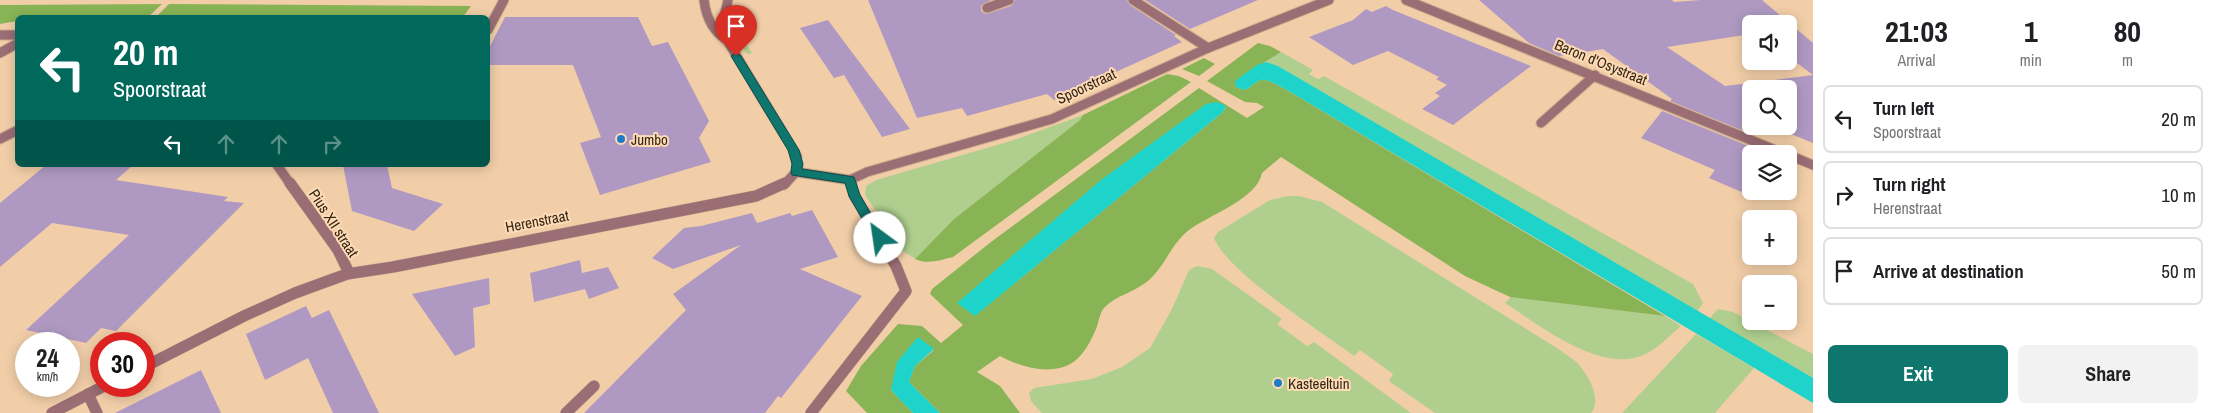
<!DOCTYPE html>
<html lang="en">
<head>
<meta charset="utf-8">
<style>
  body { margin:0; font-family:"Archivo Narrow",sans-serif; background:#f2f2f2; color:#202124; height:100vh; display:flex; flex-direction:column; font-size:19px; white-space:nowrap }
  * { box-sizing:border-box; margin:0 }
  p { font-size:16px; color:#757577 }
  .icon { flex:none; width:28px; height:28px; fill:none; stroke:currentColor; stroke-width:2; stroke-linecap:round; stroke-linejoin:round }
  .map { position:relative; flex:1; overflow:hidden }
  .sheet { display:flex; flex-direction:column; background:#fff; width:400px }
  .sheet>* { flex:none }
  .guide { position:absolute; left:15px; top:15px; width:475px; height:152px; border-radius:8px; box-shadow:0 2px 12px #0003; background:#00695c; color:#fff; overflow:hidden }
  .controls { position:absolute; left:1742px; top:15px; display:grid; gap:10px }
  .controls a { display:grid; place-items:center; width:55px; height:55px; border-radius:8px; background:#fff; box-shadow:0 2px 12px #0003; font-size:25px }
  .speed { position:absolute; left:15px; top:332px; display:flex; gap:10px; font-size:25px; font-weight:700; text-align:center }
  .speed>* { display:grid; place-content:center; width:65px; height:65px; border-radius:50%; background:#fff; box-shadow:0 2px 12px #0003; line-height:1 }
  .speed small { font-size:12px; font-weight:400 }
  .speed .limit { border:8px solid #d22; background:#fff; color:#111 }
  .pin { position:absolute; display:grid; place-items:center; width:42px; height:42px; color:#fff; margin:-51px -21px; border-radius:50% 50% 50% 0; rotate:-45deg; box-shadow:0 0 5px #0007 }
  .pin .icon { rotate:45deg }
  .me { position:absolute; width:55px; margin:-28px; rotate:329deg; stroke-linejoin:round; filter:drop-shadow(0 0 4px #0008) }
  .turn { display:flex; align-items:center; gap:18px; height:105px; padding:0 15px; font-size:22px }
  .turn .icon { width:65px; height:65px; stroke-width:2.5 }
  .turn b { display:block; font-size:35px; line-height:42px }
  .lanes { display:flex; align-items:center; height:48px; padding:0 15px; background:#0003; justify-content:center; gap:25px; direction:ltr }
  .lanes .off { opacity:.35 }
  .eta { display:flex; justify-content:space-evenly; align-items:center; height:85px; text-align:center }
  .eta b { font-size:30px; font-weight:800; line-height:35px }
  .button { display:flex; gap:10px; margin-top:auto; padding:10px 15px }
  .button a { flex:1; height:58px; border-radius:8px; background:#0f766e; color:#fff; font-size:20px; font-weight:800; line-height:58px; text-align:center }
  .button a+a { background:#f2f2f2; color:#202124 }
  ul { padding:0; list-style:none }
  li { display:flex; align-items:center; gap:15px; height:68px; margin:0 10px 8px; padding:0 5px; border:2px solid #e0e0e0; border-radius:8px }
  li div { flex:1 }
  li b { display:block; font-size:19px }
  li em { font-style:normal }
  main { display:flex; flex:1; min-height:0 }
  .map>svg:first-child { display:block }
  .green { fill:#b0cf8f }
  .forest { fill:#89b456; fill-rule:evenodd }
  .water { fill:#1dd3ca }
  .building { fill:#af99c2; fill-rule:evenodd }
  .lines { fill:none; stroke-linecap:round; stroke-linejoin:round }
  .lane-far1-casing { stroke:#cbac8b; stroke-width:11 }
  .lane-casing { stroke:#cbac8b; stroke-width:12 }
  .street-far1-casing { stroke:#cbac8b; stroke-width:11 }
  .street-casing { stroke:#cbac8b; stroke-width:12 }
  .lane-far1 { stroke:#9b6d74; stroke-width:9 }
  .lane { stroke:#9b6d74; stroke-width:11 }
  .street-far1 { stroke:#9b6d74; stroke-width:9 }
  .street { stroke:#9b6d74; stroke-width:11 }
  .route { fill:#0f766e; stroke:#0a4d48 }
  .poi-dot { fill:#1f7ac7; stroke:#fedbb5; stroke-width:2 }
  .labels { text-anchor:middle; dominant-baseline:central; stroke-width:4; stroke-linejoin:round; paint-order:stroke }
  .street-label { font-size:15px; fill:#332617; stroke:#fedbb5 }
  .poi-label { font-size:15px; fill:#332617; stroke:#fedbb5; text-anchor:start }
</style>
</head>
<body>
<main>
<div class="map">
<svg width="1813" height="413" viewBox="0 0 1813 413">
  <rect width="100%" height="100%" fill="#f1cea8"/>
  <g class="green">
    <path d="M 735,6 L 744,6 C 731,28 740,33 752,53 L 749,54 L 746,53 C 738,37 726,24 735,6 Z"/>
    <path d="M 1281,52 L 1313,70 L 1309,74 L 1318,79 L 1324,76 L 1693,284 L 1703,303 L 1697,312 L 1278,66 L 1266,62 Z"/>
    <path d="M 1083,115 L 1080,120 L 954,219 L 915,259 L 903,251 L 865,195 L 866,186 L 876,180 L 1011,141 Z"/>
    <path d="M 1288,196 L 1299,196 L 1322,202 L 1560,350 C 1566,355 1574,359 1579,365 C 1589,376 1602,400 1591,413 L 1435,413 L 1389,381 L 1393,374 L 1360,350 L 1354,356 C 1322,332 1227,272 1214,238 L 1218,232 L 1270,200 Z"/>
    <path d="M 1197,266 L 1212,269 L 1282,319 L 1277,324 L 1307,346 L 1314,342 L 1411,413 L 1042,413 L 1031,401 L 1029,393 L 1034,388 L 1092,379 L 1122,367 L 1150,348 L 1172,309 L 1189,270 Z"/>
    <path d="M 1511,297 L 1665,316 L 1681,326 C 1669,336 1656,351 1641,356 C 1598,372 1539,325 1505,303 Z"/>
    <path d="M 1718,309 L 1733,312 L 1813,354 L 1813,378 L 1709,319 Z"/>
    <path d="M 1696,334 L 1754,368 L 1715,413 L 1622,413 Z"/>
  </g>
  <g class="forest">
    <path d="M 162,4 L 148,17 L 18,18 L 17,21 L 0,24 L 0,5 Z"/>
    <path d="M 169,4 L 471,6 L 463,17 L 156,17 Z"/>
    <path d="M 1258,43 L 1270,46 L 1281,52 C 1266,62 1250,70 1236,81 L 1236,87 L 1244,90 C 1251,88 1254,82 1261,80 C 1267,78 1281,87 1287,90 L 1665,316 L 1510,297 L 1465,276 L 1281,157 L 1262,173 C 1257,199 1209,215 1189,230 C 1171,244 1165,266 1149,280 C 1136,292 1116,295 1104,308 C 1099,314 1099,322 1096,329 C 1091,341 1083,356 1072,363 C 1051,376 1020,367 1000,356 L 977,372 L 1000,386 L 1020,413 L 940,413 L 909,382 L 915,366 L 934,350 L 918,337 L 891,390 L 913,413 L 867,413 L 846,391 L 861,366 L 898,324 L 922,326 L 941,343 L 963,325 L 930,294 L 932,289 L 991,242 L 1199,88 L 1247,118 L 1264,107 L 1257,103 L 1245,102 L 1207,81 ZM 1226,106 L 1223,112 L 976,315 Z"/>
    <path d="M 1204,58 L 1215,64 L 1199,76 L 1182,69 Z"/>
    <path d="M 1167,74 L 1179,76 L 1191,82 L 953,257 C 940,260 928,265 915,259 L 954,219 L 1080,120 L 1083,115 Z"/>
  </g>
  <g class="water">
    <path d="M 1266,62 L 1278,66 L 1813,378 L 1813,403 L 1287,90 C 1281,87 1267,78 1261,80 C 1254,82 1251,88 1244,90 L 1236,87 L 1235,81 L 1257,65 Z"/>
    <path d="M 1217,102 L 1226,106 L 1223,112 L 975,316 L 957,303 L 1101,180 L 1206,104 Z"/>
    <path d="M 918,337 L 934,349 L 915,366 L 909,382 L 940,413 L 913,413 L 891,390 L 897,362 Z"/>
  </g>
  <g class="building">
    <path d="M 868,0 L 991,0 L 981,6 L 981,11 L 986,14 L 1011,6 L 1015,0 L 1127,0 L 1130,5 L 1176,35 L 1174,36 L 1182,42 L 1054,100 L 1047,94 L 967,116 L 962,108 L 917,118 Z"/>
    <path d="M 1145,0 L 1258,0 L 1190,29 Z"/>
    <path d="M 1479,0 L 1672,0 L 1674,2 L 1701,0 L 1762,0 L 1813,43 L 1813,143 L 1771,126 L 1789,126 L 1789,89 L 1751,89 L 1751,134 L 1670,101 L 1672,99 L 1603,49 L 1559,56 L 1529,43 ZM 1751,24 L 1789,24 L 1789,57 L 1813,75 L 1725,86 L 1667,47 L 1751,34 Z"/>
    <path d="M 1386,6 L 1393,10 L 1531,66 L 1453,125 L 1422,109 L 1440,96 L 1435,93 L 1447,85 L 1436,79 L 1439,77 L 1388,51 L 1353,65 L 1309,37 L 1353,20 L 1366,9 L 1372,12 Z"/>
    <path d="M 505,17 L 638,17 L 652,46 L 668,42 L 709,121 L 699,138 L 711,162 L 600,195 L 580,143 L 601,137 L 573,65 L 488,65 L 488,50 Z"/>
    <path d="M 828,20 L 845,43 L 910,129 L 882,137 L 844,75 L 834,78 L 800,28 Z"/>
    <path d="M 1662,111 L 1751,147 L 1751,196 L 1709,178 L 1715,170 L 1641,138 Z"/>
    <path d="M 46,165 L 133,165 L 116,180 L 228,197 L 224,201 L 244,203 L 116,331 L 101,328 L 86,343 L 26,330 L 129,235 L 52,223 L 0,267 L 0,203 Z"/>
    <path d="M 343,165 L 387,165 L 392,188 L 443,204 L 414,231 L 352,211 Z"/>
    <path d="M 812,210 L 838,257 L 800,269 L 862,296 L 781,398 L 778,396 L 765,413 L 584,413 L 686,310 L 673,294 L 741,245 L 673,269 L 652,258 L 684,228 L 701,226 L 752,213 L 757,223 L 790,213 L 792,216 Z"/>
    <path d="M 580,260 L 582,273 L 608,267 L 619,288 L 589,299 L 585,289 L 534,302 L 530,273 Z"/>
    <path d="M 489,278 L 490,304 L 473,308 L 475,347 L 455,356 L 412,294 Z"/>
    <path d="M 306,306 L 312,318 L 329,310 L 379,413 L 333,413 L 308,358 L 265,380 L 246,334 Z"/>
    <path d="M 201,370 L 221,413 L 115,413 Z"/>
  </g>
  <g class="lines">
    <defs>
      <g id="lane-far1">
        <path d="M 1133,0 L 1208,48"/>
        <path d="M 987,8 L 1009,0"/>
        <path d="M 488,30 L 504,0"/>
        <path d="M 1541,123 L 1595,75"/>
      </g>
      <g id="lane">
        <path d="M 88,394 L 97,413"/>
        <path d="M 566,413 L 594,386"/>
      </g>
      <g id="street-far1">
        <path d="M 704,0 C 706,17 712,31 727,40"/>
        <path d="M 728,0 L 724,18 L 727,40 L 797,156 L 796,172 L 784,185"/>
        <path d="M 1406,0 L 1785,154"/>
        <path d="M 0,35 L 18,35"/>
        <path d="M 0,53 L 18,43"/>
        <path d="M 0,139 L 18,130"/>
        <path d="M 1789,155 L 1813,165"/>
        <path d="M 277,165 L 291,185"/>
        <path d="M 796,172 L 850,180 L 867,172 L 1052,119 L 1208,48 L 1329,0"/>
        <path d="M 850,180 L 851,185"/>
      </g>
      <g id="street">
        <path d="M 290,183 L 338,250 L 349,273"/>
        <path d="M 144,367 L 244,316 L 295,293 L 347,274 L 393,267 L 756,196 L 785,183"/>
        <path d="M 52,413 L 104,386"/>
        <path d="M 811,413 L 906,291 L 896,266 L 854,195 L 851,183"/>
      </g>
    </defs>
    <use href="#lane-far1" class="lane-far1-casing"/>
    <use href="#lane" class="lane-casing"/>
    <use href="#street-far1" class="street-far1-casing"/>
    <use href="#street" class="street-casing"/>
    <use href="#lane-far1" class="lane-far1"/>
    <use href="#lane" class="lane"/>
    <use href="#street-far1" class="street-far1"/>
    <use href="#street" class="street"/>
  </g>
  <path class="route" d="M 736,53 L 741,56 L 799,150 L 803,164 L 802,169 L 854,177 L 860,195 L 885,238 L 884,241 L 875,241 L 849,196 L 845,183 L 792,175 L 791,172 L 792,164 L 788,150 L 731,56 Z"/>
  <g class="poi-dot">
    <circle cx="621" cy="139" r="5"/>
    <circle cx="1278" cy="383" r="5"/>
  </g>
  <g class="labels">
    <g class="street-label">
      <text transform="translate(1601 62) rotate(22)">Baron d'Osystraat</text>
      <text transform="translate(1086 86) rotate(-25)">Spoorstraat</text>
      <text transform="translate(537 221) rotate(-11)">Herenstraat</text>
      <text transform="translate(334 223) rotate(57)">Pius XII straat</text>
    </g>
    <g class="poi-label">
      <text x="631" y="139">Jumbo</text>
      <text x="1288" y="383">Kasteeltuin</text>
    </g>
  </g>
</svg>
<div class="controls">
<a><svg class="icon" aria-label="sound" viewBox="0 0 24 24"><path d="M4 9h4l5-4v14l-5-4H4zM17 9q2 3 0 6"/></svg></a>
<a><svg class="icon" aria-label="search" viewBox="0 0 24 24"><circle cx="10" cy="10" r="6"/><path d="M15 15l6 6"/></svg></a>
<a><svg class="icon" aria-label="layers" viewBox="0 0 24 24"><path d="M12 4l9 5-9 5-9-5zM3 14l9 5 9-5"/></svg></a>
<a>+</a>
<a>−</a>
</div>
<div class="speed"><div>24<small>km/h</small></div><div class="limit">30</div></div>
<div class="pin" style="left:736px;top:56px;background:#d93025"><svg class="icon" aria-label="arrive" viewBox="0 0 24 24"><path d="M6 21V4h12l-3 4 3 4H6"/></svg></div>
<svg class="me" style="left:880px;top:238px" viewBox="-20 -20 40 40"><circle r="19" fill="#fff"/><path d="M0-13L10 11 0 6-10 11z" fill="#0f766e"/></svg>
<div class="guide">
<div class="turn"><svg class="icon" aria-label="left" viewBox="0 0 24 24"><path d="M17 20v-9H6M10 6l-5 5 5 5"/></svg><div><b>20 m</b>Spoorstraat</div></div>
<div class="lanes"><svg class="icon" aria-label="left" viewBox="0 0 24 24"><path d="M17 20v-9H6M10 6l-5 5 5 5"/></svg><svg class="icon off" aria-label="ahead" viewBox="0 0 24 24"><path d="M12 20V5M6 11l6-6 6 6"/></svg><svg class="icon off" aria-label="ahead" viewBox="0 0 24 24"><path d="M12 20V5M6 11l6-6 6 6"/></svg><svg class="icon off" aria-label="right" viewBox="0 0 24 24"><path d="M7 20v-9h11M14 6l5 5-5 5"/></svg></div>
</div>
</div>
<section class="sheet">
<div class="eta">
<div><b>21:03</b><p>Arrival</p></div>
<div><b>1</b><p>min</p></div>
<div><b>80</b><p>m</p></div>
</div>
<ul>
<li><svg class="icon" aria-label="left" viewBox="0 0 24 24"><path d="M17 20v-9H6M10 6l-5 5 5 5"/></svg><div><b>Turn left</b><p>Spoorstraat</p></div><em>20 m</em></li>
<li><svg class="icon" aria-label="right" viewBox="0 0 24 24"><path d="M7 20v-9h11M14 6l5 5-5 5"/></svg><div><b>Turn right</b><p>Herenstraat</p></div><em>10 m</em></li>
<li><svg class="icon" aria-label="arrive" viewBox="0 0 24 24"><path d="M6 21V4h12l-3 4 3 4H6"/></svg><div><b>Arrive at destination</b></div><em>50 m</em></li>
</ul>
<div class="button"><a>Exit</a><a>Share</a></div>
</section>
</main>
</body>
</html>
